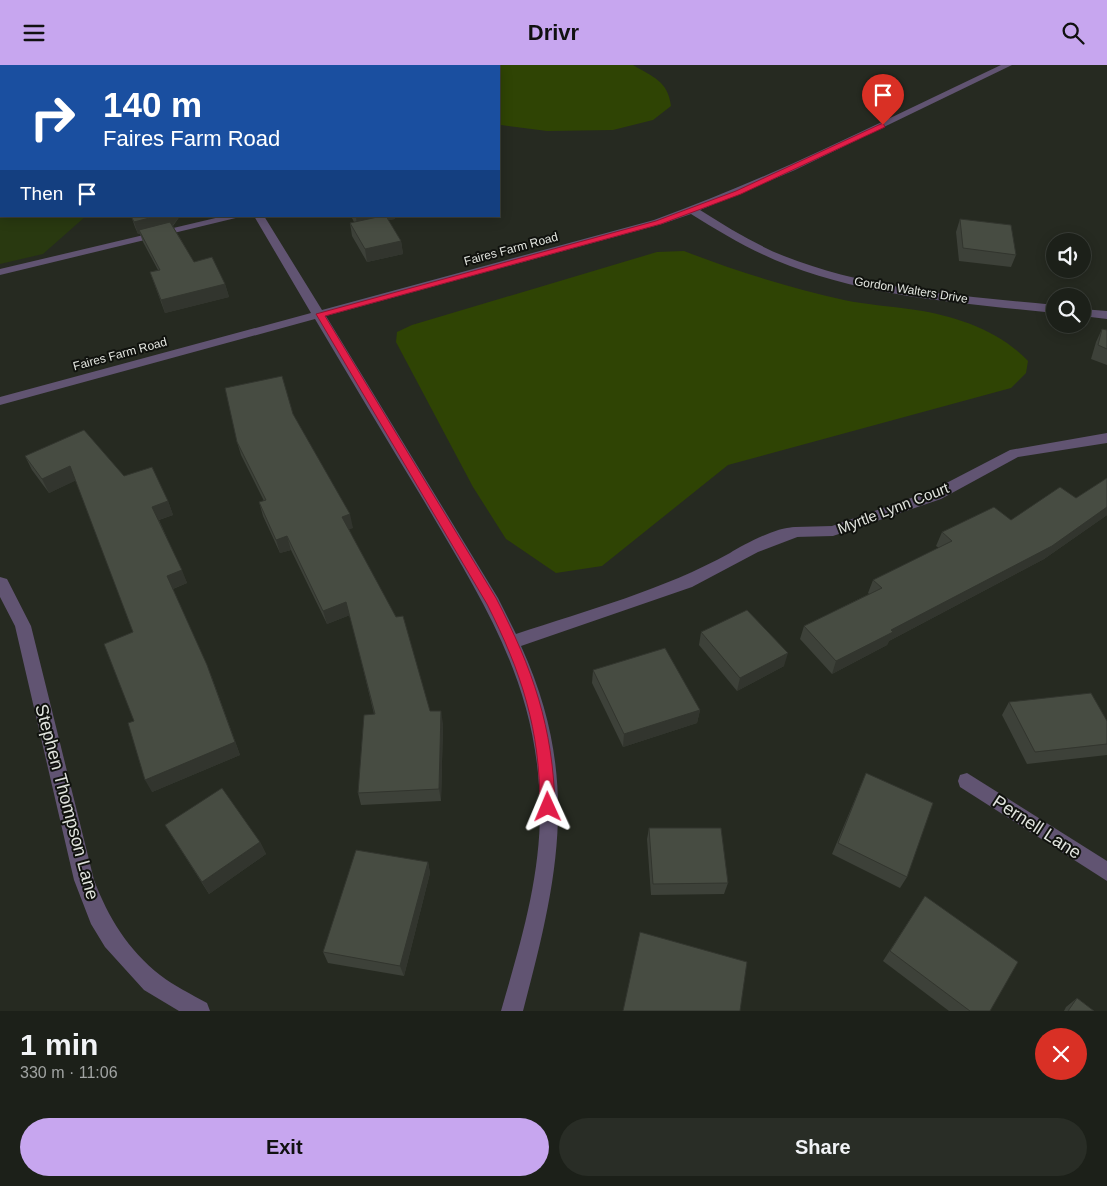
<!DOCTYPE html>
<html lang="en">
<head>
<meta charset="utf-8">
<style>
  body { margin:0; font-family:Arial,sans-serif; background:#292d26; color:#f1f3f6; height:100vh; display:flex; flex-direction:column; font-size:19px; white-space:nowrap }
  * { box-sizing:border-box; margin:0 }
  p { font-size:16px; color:#a0a3a2 }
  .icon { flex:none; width:28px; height:28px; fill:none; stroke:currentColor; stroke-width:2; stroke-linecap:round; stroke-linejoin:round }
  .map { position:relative; height:946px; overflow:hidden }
  .details { display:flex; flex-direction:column; background:#1c2019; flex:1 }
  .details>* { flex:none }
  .guide { position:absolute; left:0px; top:0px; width:500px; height:152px; box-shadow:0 2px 12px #0003,0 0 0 1px #3a3e38; background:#1a4fa0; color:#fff; overflow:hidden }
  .fabs { position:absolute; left:1046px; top:168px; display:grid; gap:10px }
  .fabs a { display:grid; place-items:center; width:45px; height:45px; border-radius:50%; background:#1c2019; box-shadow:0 2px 12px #0003,0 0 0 1px #3a3e38; font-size:25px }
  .pin { position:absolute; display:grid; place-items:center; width:42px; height:42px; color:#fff; margin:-51px -21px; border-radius:50% 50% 50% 0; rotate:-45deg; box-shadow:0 0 5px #0007 }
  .pin .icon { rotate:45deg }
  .me { position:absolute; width:55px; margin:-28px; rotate:359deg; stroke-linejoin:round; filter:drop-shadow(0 0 4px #0008) }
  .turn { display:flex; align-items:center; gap:18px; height:105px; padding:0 20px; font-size:22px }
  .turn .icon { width:65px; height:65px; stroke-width:2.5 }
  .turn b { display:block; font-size:35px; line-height:42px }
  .then { display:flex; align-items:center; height:48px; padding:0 20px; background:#0003; gap:10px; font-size:19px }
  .round { display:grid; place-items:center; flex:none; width:52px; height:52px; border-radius:26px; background:#292d26 }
  .summary { display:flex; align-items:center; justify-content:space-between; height:85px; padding:0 20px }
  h1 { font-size:30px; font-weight:600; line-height:38px }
  .button { display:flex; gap:10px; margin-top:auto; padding:10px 20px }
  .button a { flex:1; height:58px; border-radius:30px; background:#c7a6ef; color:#111; font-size:20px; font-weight:600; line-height:58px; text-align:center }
  .button a+a { background:#292d26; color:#f1f3f6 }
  header { display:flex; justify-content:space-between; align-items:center; height:65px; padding:0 20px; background:#c7a6ef; color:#111; font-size:22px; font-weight:600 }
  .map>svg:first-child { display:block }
  .green { fill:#293910 }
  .water { fill:#2f4404 }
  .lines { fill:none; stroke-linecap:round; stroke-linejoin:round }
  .stream { fill:#2f4404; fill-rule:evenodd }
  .lane { fill:#615472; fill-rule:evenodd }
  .street { fill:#615472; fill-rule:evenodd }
  .wall { fill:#3d4139 }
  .shaded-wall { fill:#32352e }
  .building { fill:#474c42; stroke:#32352e }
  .route { fill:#e11d48; stroke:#92132f }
  .labels { text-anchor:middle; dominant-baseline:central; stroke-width:4; stroke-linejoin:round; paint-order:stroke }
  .far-street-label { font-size:12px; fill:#e1e4de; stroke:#10120e }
  .street-label { font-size:15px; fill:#e1e4de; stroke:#10120e }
  .near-street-label { font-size:18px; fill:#e1e4de; stroke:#10120e }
</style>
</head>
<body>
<header><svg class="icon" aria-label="menu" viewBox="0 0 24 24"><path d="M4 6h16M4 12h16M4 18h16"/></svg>Drivr<svg class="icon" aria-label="search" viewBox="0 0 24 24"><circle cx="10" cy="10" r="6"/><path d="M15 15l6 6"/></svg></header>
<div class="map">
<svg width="1107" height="946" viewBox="0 0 1107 946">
  <rect width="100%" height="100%" fill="#262a21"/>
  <path class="green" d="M 0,0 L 283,0 L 1,1 L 1,151 L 86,151 L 43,189 L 0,199 Z"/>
  <g class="water">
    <path d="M 417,0 L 633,0 C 653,12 668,16 671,41 L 653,55 L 613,65 L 547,66 L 501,60 L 499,60 L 499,1 Z"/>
    <path d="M 684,186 C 735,206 790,223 844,235 C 867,240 892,241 916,245 C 956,251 1000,266 1028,296 L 1026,308 L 1011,323 L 728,400 L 602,501 L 556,508 L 506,474 L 473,422 L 396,277 L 397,267 L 412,260 L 657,187 Z"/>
  </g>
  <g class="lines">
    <path class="stream" d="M 387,0 L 433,0 L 434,1 L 388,1 Z"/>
    <g class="lane">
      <path d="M 224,151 L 244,151 L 0,210 L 0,204 Z"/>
      <path d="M 1107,368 L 1107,378 L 1018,392 L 941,434 L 833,471 L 795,472 L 790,471 L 788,467 L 790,463 L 795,462 L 832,461 L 931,426 L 1010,385 Z"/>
      <path d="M 967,708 L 1107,796 L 1107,816 L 960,722 L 958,716 L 960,710 Z"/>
    </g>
    <g class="street">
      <path d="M 1001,0 L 1012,0 L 795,105 L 700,145 C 727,162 754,179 784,191 C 870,225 964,231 1055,240 L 1055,248 C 961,238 863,232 775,195 C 745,182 718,166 691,149 L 662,159 L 326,251 L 498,533 L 516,569 C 588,545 663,525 730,488 C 745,479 783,458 800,463 L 802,467 L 800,471 L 758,487 L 692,522 L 521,581 C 581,712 558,814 523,946 L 501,946 C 520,880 540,815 540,746 C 539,621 485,540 424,436 C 387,375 351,315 315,254 L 0,340 L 0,332 L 311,248 L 254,151 L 264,151 L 322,245 L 654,155 C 774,112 886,54 1001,0 Z"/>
      <path d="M 1082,244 L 1107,246 L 1107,254 L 1082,251 Z"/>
      <path d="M 0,512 L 7,514 L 31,561 L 94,815 C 108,852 128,885 160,910 C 174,921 191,929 207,938 L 210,946 L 179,946 L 144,925 L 105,882 L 91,859 L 74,815 L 15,561 L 0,532 Z"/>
    </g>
  </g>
  <g class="wall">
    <path d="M 131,151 L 180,151 L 173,161 L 194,197 L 225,219 L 229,232 L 165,248 L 150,207 L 158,205 L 143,177 L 140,169 L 138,169 L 135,162 Z"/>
    <path d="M 351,151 L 395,151 L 395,154 L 388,155 L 401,176 L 403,189 L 367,197 L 352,171 L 350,158 L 354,157 Z"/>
    <path d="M 960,154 L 1016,190 L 1011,202 L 959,196 L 956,167 Z"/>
    <path d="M 1102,264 L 1107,265 L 1107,300 L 1091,294 L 1096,277 Z"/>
    <path d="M 293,349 L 353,463 L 349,464 L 430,646 L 443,659 L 441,736 L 361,740 L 358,728 L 374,649 L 350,550 L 327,559 L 291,485 L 280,488 L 263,451 L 259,437 L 264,436 L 241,390 L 237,377 Z"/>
    <path d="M 25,391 L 124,411 L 168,436 L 173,450 L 159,455 L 187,518 L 173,524 L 212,613 L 240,690 L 152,727 L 133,567 L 76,415 L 49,428 L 32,405 Z"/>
    <path d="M 1107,413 L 1107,450 L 1044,494 L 889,576 L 887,580 L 832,609 L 800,574 L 804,561 L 869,529 L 868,528 L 873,515 L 939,483 L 936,481 L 942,467 L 1011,455 L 1076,433 Z"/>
    <path d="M 701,567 L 784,601 L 737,626 L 699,580 Z"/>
    <path d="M 593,605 L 700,645 L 697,658 L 623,682 L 592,618 Z"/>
    <path d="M 1009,637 L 1107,656 L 1107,690 L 1027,699 L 1002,650 Z"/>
    <path d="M 866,708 L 907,812 L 900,823 L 832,789 Z"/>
    <path d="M 165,760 L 260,777 L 266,789 L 209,829 Z"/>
    <path d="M 649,763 L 728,818 L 724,829 L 651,830 L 647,774 Z"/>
    <path d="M 428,797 L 430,808 L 404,911 L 328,898 L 323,887 Z"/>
    <path d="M 925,831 L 990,946 L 949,946 L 883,896 Z"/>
    <path d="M 1077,933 L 1094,946 L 1064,946 L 1066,942 Z"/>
  </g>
  <g class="shaded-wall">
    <path d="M 157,151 L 180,151 L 172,161 L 139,165 L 140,169 L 138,169 L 134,157 Z"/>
    <path d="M 356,151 L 395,151 L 395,154 L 357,162 Z"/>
    <path d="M 401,176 L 403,189 L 367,197 L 365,184 Z"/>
    <path d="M 225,219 L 229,232 L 165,248 L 161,235 Z"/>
    <path d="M 70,401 L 77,415 L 49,428 L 42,414 Z"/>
    <path d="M 168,436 L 173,450 L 158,455 L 152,442 Z"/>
    <path d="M 1107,442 L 1107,450 L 1044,494 L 889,576 L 887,580 L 832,609 L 836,596 Z"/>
    <path d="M 350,449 L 353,463 L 345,465 L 342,452 Z"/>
    <path d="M 287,471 L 291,485 L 280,488 L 276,475 Z"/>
    <path d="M 182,505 L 187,518 L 172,524 L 167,511 Z"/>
    <path d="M 346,537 L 350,550 L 327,559 L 323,546 Z"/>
    <path d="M 788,588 L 784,601 L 737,626 L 740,613 Z"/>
    <path d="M 207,600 L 212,613 L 240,690 L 152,727 L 145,715 Z"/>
    <path d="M 700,645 L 697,658 L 623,682 L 624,669 Z"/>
    <path d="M 441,646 L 443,659 L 441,736 L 439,724 Z"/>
    <path d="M 260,777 L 266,789 L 209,829 L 202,817 Z"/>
    <path d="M 428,797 L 430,808 L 404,911 L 400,901 Z"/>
  </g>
  <g class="building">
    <path d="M 131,151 L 157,151 L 134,157 Z"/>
    <path d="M 382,151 L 386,151 L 401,176 L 365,184 L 350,158 Z"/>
    <path d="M 960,154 L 1011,160 L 1016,190 L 963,183 Z"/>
    <path d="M 170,157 L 194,197 L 212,192 L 225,219 L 161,235 L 150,207 L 160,205 L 139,165 Z"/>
    <path d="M 1102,264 L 1107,265 L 1107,284 L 1098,280 Z"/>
    <path d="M 282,311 L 293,349 L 350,449 L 342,452 L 396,552 L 403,551 L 430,646 L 441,646 L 439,724 L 358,728 L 364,650 L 375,649 L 346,537 L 323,546 L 287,471 L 276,475 L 259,437 L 266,435 L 237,377 L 225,323 Z"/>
    <path d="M 84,365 L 124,411 L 152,402 L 168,436 L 152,442 L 182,505 L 167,511 L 207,600 L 235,677 L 145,715 L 128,658 L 134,656 L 104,579 L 133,567 L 70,401 L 42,414 L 25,391 Z"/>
    <path d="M 1107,413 L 1107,442 L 1052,481 L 891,565 L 893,567 L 836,596 L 804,561 L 882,523 L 873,515 L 952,476 L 942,467 L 994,442 L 1011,455 L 1060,422 L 1076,433 Z"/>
    <path d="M 747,545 L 788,588 L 740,613 L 701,567 Z"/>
    <path d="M 665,583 L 700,645 L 624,669 L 593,605 Z"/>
    <path d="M 1091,628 L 1107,656 L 1107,679 L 1035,687 L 1009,637 Z"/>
    <path d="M 866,708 L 933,738 L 907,812 L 838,778 Z"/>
    <path d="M 222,723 L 260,777 L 202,817 L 165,760 Z"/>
    <path d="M 649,763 L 721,763 L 728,818 L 653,819 Z"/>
    <path d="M 356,785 L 428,797 L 400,901 L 323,887 Z"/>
    <path d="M 925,831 L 1018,897 L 990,946 L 970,946 L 890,886 Z"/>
    <path d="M 640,867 L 747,897 L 740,946 L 623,946 Z"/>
    <path d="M 1077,933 L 1094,946 L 1068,946 Z"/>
  </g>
  <path class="route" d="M 883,58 L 885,62 L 741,129 L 661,159 L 325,251 L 496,533 C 533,604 553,662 555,742 L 553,747 L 548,749 L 542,747 L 540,742 C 540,664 522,608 487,539 L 316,249 L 656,156 L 736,126 Z"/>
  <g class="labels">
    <g class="far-street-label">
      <text transform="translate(511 184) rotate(-15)">Faires Farm Road</text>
      <text transform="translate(911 225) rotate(9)">Gordon Walters Drive</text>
      <text transform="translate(120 289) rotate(-15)">Faires Farm Road</text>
    </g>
    <g class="street-label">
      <text transform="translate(893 443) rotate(-21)">Myrtle Lynn Court</text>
    </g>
    <g class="near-street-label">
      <text transform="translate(67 737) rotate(75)">Stephen Thompson Lane</text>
      <text transform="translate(1037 762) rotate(33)">Pernell Lane</text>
    </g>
  </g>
</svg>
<div class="fabs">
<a><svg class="icon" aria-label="sound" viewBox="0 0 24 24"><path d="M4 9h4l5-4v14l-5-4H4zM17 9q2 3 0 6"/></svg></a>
<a><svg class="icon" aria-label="search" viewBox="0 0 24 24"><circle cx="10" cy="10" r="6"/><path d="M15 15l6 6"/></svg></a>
</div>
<div class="pin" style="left:883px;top:60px;background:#d93025"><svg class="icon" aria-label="arrive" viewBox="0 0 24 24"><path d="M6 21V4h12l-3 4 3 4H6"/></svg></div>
<svg class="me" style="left:548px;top:742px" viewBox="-20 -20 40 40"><path d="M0-17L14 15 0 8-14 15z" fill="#e11d48" stroke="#fff" stroke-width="4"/></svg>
<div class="guide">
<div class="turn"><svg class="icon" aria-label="right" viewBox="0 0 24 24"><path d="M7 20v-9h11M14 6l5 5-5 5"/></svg><div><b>140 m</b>Faires Farm Road</div></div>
<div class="then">Then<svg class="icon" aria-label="arrive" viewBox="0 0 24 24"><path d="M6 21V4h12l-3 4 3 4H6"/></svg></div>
</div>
</div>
<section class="details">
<div class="summary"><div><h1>1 min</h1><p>330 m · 11:06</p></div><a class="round" style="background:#d93025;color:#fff"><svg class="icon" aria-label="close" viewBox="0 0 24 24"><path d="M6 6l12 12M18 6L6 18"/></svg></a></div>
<div class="button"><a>Exit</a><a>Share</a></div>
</section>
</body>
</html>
